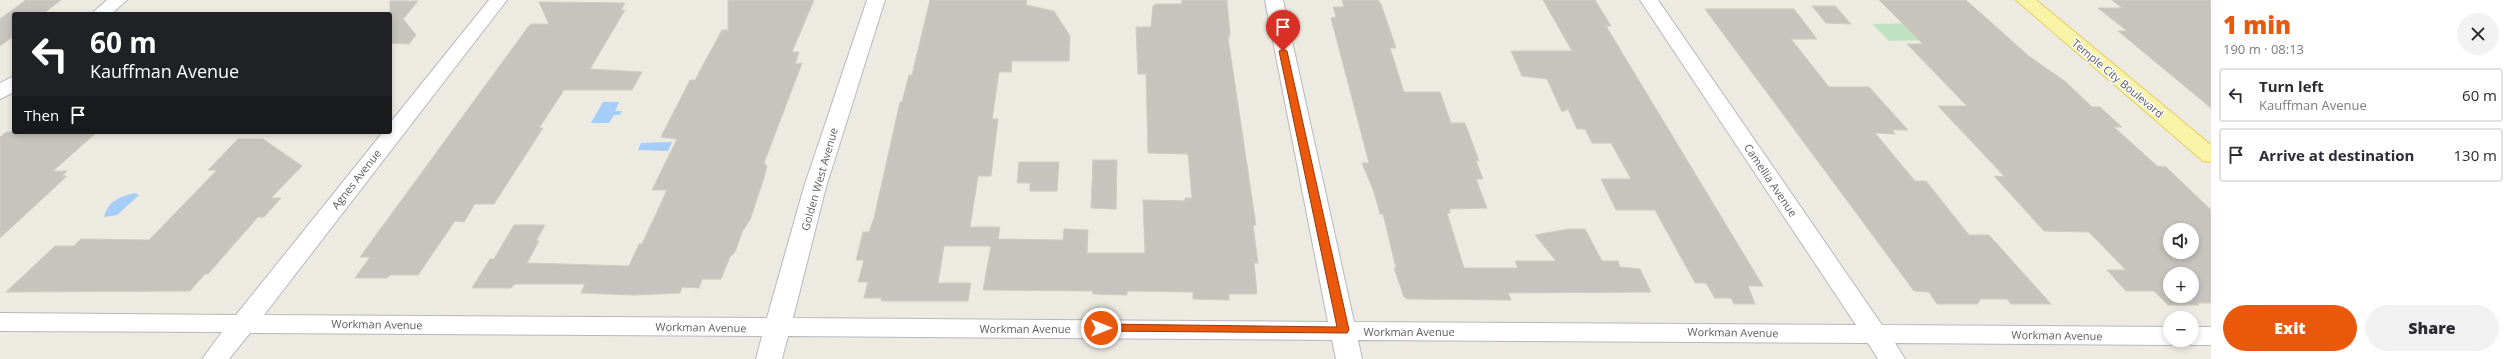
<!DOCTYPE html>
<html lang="en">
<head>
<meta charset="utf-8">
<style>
  body { margin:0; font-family:"Open Sans",sans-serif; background:#f2f2f3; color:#2b2b33; height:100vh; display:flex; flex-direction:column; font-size:15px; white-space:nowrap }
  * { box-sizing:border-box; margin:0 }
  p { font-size:13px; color:#7c7c81 }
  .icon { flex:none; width:22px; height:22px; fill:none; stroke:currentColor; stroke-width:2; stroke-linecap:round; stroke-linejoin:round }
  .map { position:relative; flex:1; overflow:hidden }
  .panel { display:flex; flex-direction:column; background:#fff; width:300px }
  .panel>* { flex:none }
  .banner { position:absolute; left:12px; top:12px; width:380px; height:122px; border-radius:4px; box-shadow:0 2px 6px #0003; background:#202124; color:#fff; overflow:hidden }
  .fabs { position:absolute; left:2163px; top:223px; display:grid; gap:8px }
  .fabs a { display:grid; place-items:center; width:36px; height:36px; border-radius:50%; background:#fff; box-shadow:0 2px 6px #0003; font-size:20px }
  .pin { position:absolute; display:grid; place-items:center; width:34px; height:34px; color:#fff; margin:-41px -17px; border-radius:50% 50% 50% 0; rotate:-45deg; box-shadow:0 0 4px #0007 }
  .pin .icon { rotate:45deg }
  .me { position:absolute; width:44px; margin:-22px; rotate:90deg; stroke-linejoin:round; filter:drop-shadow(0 0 3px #0008) }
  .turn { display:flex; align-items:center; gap:14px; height:84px; padding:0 12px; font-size:18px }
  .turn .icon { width:52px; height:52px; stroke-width:2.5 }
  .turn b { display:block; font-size:28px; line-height:34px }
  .then { display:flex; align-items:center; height:38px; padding:0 12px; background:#0003; gap:8px; font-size:15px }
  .round { display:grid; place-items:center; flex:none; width:42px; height:42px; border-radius:21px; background:#f2f2f3 }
  .head { display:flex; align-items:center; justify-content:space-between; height:68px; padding:0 12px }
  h1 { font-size:24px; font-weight:800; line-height:30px; color:#ea580c }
  .cta { display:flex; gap:8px; margin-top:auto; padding:8px 12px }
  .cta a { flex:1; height:46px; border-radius:24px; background:#ea580c; color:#fff; font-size:16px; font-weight:800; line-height:46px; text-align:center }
  .cta a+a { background:#f2f2f3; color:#2b2b33 }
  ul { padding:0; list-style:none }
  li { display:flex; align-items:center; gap:12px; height:54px; margin:0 8px 6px; padding:0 4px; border:2px solid #e1e1e2; border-radius:4px }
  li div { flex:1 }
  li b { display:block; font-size:15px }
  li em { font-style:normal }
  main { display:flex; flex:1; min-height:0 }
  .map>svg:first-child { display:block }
  .green { fill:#bfe2c2 }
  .water { fill:#a4cdf9 }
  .building { fill:#c7c4be; stroke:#d0ccc0; fill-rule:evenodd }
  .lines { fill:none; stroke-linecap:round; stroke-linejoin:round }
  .minor-casing { stroke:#b7b8bd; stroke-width:2 }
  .major-casing { stroke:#e8cd5e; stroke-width:2 }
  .minor { fill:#fff; fill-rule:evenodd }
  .major { fill:#f9f3a8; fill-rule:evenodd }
  .route { fill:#ea580c; stroke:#983908 }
  .labels { text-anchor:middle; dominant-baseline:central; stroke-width:3; stroke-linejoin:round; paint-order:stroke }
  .street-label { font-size:11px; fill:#5a5c61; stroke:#fff }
</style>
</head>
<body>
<main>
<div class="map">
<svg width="2211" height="359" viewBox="0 0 2211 359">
  <rect width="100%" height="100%" fill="#eceae1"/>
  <path class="green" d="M 1937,23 L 1928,40 L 1889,41 L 1872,24 Z"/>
  <g class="water">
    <path d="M 603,102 L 619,102 L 615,111 L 622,111 L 620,115 L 614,115 L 609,123 L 591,123 Z"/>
    <path d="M 672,142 L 668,151 L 638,150 L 641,143 Z"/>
    <path d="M 135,193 L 139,195 L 138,196 L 117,215 L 104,217 C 107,203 117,197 135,193 Z"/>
  </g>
  <g class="building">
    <path d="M 26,0 L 61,0 L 43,14 L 14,14 L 14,36 L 0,46 L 0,19 Z"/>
    <path d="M 728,0 L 814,0 L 792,52 L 799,52 L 795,64 L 802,63 L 764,163 L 767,166 L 764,178 L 750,220 L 742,232 L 735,252 L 730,257 L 721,279 L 702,279 L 699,288 L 682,287 L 680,293 L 634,295 L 581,293 L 585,284 L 515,284 L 511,288 L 472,288 L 490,259 L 494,259 L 514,225 L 545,225 L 536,241 L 539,241 L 527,263 L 629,266 L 639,244 L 642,244 L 667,190 L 652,190 L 677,139 L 661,137 L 690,80 L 695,80 L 722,30 L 728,30 Z"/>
    <path d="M 930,0 L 1027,0 L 1026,5 L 1054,11 L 1070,36 L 1069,61 L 1012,61 L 1011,72 L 999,72 L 992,119 L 998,119 L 991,176 L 978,176 L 970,227 L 1000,227 L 998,239 L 1063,240 L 1064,229 L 1088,230 L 1087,253 L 1145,253 L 1143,200 L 1185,201 L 1185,198 L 1192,198 L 1188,154 L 1148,153 L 1146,74 L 1138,74 L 1136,27 L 1151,27 L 1153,6 L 1156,4 L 1182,4 L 1182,0 L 1227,0 L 1230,35 L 1228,38 L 1256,225 L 1253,225 L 1258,263 L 1254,263 L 1257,294 L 1229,294 L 1229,300 L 1193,299 L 1193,292 L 1127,291 L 1127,295 L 1093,294 L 1093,291 L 983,290 L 991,246 L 944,246 L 938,283 L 971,283 L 968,301 L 881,301 L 882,298 L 864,298 L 868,282 L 858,282 L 864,260 L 856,260 L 863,232 L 869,232 L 874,218 L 900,102 L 902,102 L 909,75 L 912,75 Z"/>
    <path d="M 1342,0 L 1378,0 L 1381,4 L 1396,48 L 1390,48 L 1404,92 L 1440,92 L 1451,123 L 1465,123 L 1479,161 L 1476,161 L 1483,179 L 1476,179 L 1487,208 L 1449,209 L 1450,213 L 1447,213 L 1464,268 L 1518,268 L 1515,261 L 1556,261 L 1535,235 L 1569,229 L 1585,229 L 1602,261 L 1618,261 L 1620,267 L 1640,269 L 1651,292 L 1508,293 L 1511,300 L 1408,299 L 1404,297 L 1394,268 L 1396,268 L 1383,214 L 1380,214 L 1374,192 L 1362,163 L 1369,163 L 1331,18 L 1336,17 L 1333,7 L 1344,7 Z"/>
    <path d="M 1543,0 L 1595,0 L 1611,26 L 1606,26 L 1763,286 L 1748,286 L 1755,304 L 1734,304 L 1731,298 L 1715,298 L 1706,283 L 1695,283 L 1655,210 L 1616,210 L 1601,179 L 1631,179 L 1611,143 L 1592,143 L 1585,129 L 1577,129 L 1568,109 L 1562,112 L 1547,79 L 1522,76 L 1511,51 L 1572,51 Z"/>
    <path d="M 1879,0 L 1966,0 L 2030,57 L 2066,82 L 2092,107 L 2100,107 L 2122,127 L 2114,127 L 2157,166 L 2166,167 L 2211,210 L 2211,303 L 2197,303 L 2199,305 L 2168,305 L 2154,291 L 2126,291 L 2107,270 L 2126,270 L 2089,232 L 2044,231 L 1994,176 L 2005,177 L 1938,106 L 1967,106 L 1907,44 L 1923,44 ZM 2170,230 L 2192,230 L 2192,252 L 2170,252 ZM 2170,274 L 2192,274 L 2192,296 L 2170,296 Z"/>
    <path d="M 2112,0 L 2211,0 L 2211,108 L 2118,31 L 2127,31 L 2098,8 L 2122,8 Z"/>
    <path d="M 390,1 L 418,1 L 403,19 L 416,35 L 409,44 L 390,43 Z"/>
    <path d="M 539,2 L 625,3 L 621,10 L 625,10 L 590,69 L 642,72 L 632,90 L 564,90 L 539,128 L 543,128 L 494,204 L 475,204 L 464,222 L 455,221 L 418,275 L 390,275 L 387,278 L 355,278 L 370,257 L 360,257 L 528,27 L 531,24 L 549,24 Z"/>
    <path d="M 1812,6 L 1835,6 L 1851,24 L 1826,23 Z"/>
    <path d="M 1705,9 L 1794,9 L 1817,39 L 1791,39 L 1829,87 L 1869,87 L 1908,130 L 1892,130 L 1895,134 L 1875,133 L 1915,181 L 1926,181 L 1969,235 L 1989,235 L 2051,304 L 2011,304 L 2007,299 L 1981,299 L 1977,304 L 1937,304 L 1929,292 L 1914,291 Z"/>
    <path d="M 6,132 L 97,132 L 53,171 L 67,171 L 62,176 L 67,176 L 0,238 L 0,137 Z"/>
    <path d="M 238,139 L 263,139 L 302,166 L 271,198 L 281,198 L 264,217 L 258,217 L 208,274 L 205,274 L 190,291 L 6,292 L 55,246 L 74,246 L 81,239 L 149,240 L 217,170 L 208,170 Z"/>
    <path d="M 1093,160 L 1117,160 L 1116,209 L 1091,208 Z"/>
    <path d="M 1019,162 L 1059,162 L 1057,191 L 1030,191 L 1030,183 L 1017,183 Z"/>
  </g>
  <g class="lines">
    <defs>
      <g id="minor">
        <path d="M 107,0 L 127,0 L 111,14 L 91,14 Z"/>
        <path d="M 489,0 L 507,0 L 264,315 L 767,318 L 804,187 L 867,0 L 885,0 L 826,187 L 793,318 L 1328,322 L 1265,0 L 1283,0 L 1354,322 L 1856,325 L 1640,0 L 1658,0 L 1882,325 L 2170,327 L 2170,340 L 2180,340 L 2170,345 L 1895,343 L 1905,359 L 1878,359 L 1868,343 L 1358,340 L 1362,359 L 1336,359 L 1332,340 L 788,336 L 782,359 L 756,359 L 762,336 L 250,333 L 229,359 L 202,359 L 222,332 L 0,331 L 0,313 L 236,315 L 383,132 L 390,132 L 390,123 Z"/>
        <path d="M 14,76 L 14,92 L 0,99 L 0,83 Z"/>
        <path d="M 2192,327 L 2211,327 L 2211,345 L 2192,345 L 2183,342 L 2182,340 L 2192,340 Z"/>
      </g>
      <path id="major" d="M 2016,0 L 2036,0 L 2211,145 L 2211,162 L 2203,161 Z"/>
    </defs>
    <use href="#minor" class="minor-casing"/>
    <use href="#major" class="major-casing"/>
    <use href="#minor" class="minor"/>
    <use href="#major" class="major"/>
  </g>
  <path class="route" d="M 1283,49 L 1287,51 L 1349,330 L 1347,333 L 1098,331 L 1096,328 L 1101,324 L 1337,327 L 1279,51 Z"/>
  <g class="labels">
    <g class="street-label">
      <text transform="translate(2118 78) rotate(40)">Temple City Boulevard</text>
      <text transform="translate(356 179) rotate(-52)">Agnes Avenue</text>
      <text transform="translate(819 179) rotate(-74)">Golden West Avenue</text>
      <text transform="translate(1771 180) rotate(56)">Camellia Avenue</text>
      <text transform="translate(377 324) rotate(1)">Workman Avenue</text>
      <text transform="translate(701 327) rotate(1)">Workman Avenue</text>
      <text x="1025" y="328">Workman Avenue</text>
      <text x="1409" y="331">Workman Avenue</text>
      <text transform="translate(1733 332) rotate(1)">Workman Avenue</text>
      <text transform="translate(2057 335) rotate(1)">Workman Avenue</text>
    </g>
  </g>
</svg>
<div class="fabs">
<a><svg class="icon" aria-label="sound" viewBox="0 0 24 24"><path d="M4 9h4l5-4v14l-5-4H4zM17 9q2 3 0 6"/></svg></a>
<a>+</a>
<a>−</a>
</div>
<div class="pin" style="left:1283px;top:51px;background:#d93025"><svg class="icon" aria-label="arrive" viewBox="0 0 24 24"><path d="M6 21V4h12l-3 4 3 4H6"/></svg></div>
<svg class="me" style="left:1101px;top:328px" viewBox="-20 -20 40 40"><circle r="17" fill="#ea580c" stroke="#fff" stroke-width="3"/><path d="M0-11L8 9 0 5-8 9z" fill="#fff"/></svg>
<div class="banner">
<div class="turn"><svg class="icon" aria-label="left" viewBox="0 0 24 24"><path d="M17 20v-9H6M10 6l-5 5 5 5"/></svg><div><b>60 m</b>Kauffman Avenue</div></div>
<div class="then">Then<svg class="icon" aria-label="arrive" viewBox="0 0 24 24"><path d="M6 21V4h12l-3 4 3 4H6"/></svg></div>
</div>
</div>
<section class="panel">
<div class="head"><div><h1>1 min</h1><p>190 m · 08:13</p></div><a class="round"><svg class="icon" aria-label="close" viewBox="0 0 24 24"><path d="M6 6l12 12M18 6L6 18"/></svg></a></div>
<ul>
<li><svg class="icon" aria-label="left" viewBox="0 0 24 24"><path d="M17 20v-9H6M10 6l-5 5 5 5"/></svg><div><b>Turn left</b><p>Kauffman Avenue</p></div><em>60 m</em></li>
<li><svg class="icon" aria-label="arrive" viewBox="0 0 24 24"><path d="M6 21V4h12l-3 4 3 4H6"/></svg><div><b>Arrive at destination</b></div><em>130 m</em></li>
</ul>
<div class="cta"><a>Exit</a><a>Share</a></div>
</section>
</main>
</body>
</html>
